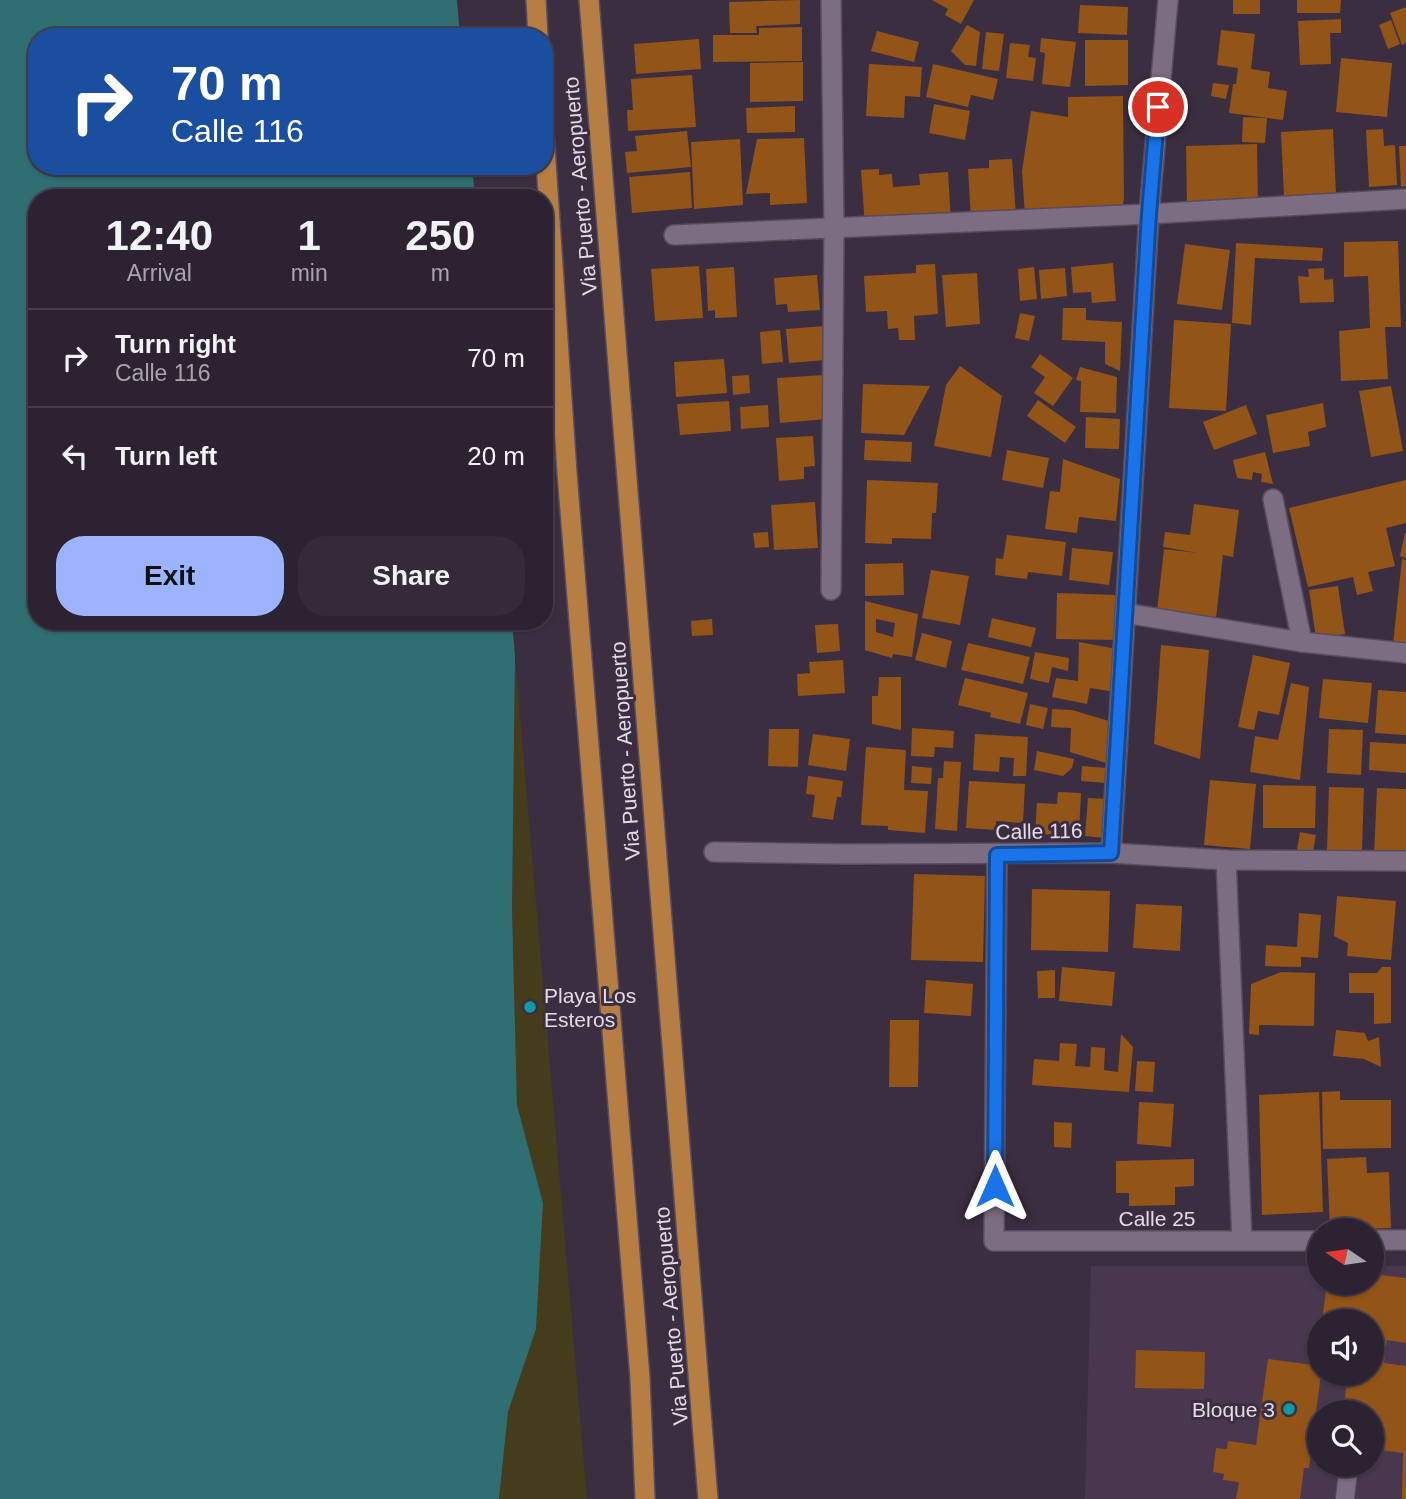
<!DOCTYPE html>
<html lang="en">
<head>
<meta charset="utf-8">
<style>
  body { margin:0; font-family:Arial,sans-serif; background:#352a39; color:#f1f3f6; height:100vh; display:flex; flex-direction:column; font-size:26px; white-space:nowrap }
  * { box-sizing:border-box; margin:0 }
  p { font-size:23px; color:#a7a4ab }
  .icon { flex:none; width:38px; height:38px; fill:none; stroke:currentColor; stroke-width:2; stroke-linecap:round; stroke-linejoin:round }
  .map { position:relative; flex:1; overflow:hidden }
  .sheet { position:absolute; left:28px; top:189px; width:525px; height:441px; display:flex; flex-direction:column; background:#2d2231; border-radius:28px; box-shadow:0 2px 5px #0004,0 0 0 2px #483f4d }
  .sheet>* { flex:none }
  .top-card { position:absolute; left:28px; top:28px; width:525px; height:147px; border-radius:28px; box-shadow:0 2px 5px #0004,0 0 0 2px #483f4d; background:#1a4fa0; color:#fff; overflow:hidden }
  .needle { width:46px; rotate:283deg }
  .buttons { position:absolute; left:1307px; top:1218px; display:grid; gap:14px }
  .buttons a { display:grid; place-items:center; width:77px; height:77px; border-radius:50%; background:#2d2231; box-shadow:0 2px 5px #0004,0 0 0 2px #483f4d; font-size:35px }
  .pin { position:absolute; display:grid; place-items:center; width:60px; height:60px; color:#fff; margin:-30px; border:4px solid #fff; border-radius:50%; box-shadow:0 2px 7px #0007 }
  .me { position:absolute; width:77px; margin:-38px; rotate:0deg; stroke-linejoin:round; filter:drop-shadow(0 0 5px #0008) }
  .turn { display:flex; align-items:center; gap:24px; height:147px; padding:0 28px; font-size:32px }
  .turn .icon { width:91px; height:91px; stroke-width:2.5 }
  .turn b { display:block; font-size:49px; line-height:60px }
  .eta { display:flex; justify-content:space-evenly; align-items:center; height:119px; text-align:center }
  .eta b { font-size:42px; font-weight:600; line-height:49px }
  .button { display:flex; gap:14px; margin-top:auto; padding:14px 28px }
  .button a { flex:1; height:80px; border-radius:28px; background:#9bb4fd; color:#111; font-size:28px; font-weight:600; line-height:80px; text-align:center }
  .button a+a { background:#352a39; color:#f1f3f6 }
  ul { padding:0; list-style:none }
  li { display:flex; align-items:center; gap:21px; height:98px; padding:0 28px; border-top:2px solid #483f4d }
  li div { flex:1 }
  li b { display:block; font-size:26px }
  li em { font-style:normal }
  .map>svg:first-child { display:block }
  .built { fill:#49374f; fill-rule:evenodd }
  .sand { fill:#443c1b }
  .water { fill:#2f6f71 }
  .building { fill:#925417; fill-rule:evenodd }
  .lines { fill:none; stroke-linecap:round; stroke-linejoin:round }
  .service-casing { stroke:#594d5d; stroke-width:20 }
  .minor-casing { stroke:#594d5d; stroke-width:22 }
  .primary-casing { stroke:#594d5d; stroke-width:22 }
  .service { stroke:#7c6d82; stroke-width:18 }
  .minor { stroke:#7c6d82; stroke-width:19 }
  .primary { stroke:#b77e44; stroke-width:19 }
  .route-casing { stroke:#114b97; stroke-width:18 }
  .route { stroke:#1a73e8; stroke-width:12 }
  .culture-dot { fill:#0f9aa8; stroke:#3c2e41; stroke-width:2.5 }
  .labels { text-anchor:middle; dominant-baseline:central; stroke-width:6; stroke-linejoin:round; paint-order:stroke }
  .street-label { font-size:21px; fill:#e3dbe7; stroke:#3c2e41 }
  .poi-label { font-size:21px; fill:#e3dbe7; stroke:#3c2e41; text-anchor:start }
</style>
</head>
<body>
<div class="map">
<svg width="1406" height="1499" viewBox="0 0 1406 1499">
  <rect width="100%" height="100%" fill="#3c2e41"/>
  <path class="built" d="M 1091,1266 L 1319,1266 L 1320,1283 L 1372,1283 L 1372,1266 L 1406,1266 L 1406,1499 L 1085,1499 ZM 1320,1321 L 1372,1321 L 1372,1374 L 1320,1374 ZM 1320,1412 L 1372,1412 L 1372,1465 L 1320,1465 Z"/>
  <path class="sand" d="M 515,656 L 587,1499 L 499,1499 L 508,1412 L 536,1329 L 543,1203 L 517,1105 L 512,909 Z"/>
  <path class="water" d="M 0,0 L 457,0 L 460,37 L 37,37 L 37,166 L 472,166 L 475,198 L 37,198 L 37,621 L 512,621 L 515,656 L 512,909 L 517,1105 L 543,1203 L 536,1329 L 508,1412 L 499,1499 L 0,1499 Z"/>
  <g class="building">
    <path d="M 800,0 L 800,24 L 756,26 L 757,33 L 730,33 L 729,2 Z"/>
    <path d="M 932,0 L 974,0 L 961,24 L 945,15 L 948,9 Z"/>
    <rect x="1233" y="0" width="27" height="14"/>
    <path d="M 1297,0 L 1341,0 L 1340,13 L 1297,13 Z"/>
    <path d="M 1080,5 L 1128,7 L 1127,35 L 1078,33 Z"/>
    <path d="M 1406,7 L 1406,43 L 1402,45 L 1390,13 Z"/>
    <path d="M 1341,19 L 1341,33 L 1330,33 L 1331,64 L 1300,65 L 1298,21 Z"/>
    <path d="M 1391,20 L 1400,44 L 1388,49 L 1379,25 Z"/>
    <path d="M 967,25 L 980,32 L 976,66 L 965,65 L 951,51 Z"/>
    <path d="M 802,27 L 802,61 L 713,62 L 713,35 L 759,35 L 759,28 Z"/>
    <path d="M 1221,30 L 1255,34 L 1251,69 L 1270,72 L 1268,88 L 1287,91 L 1283,120 L 1229,113 L 1233,84 L 1236,84 L 1238,68 L 1217,65 Z"/>
    <path d="M 877,31 L 919,42 L 914,62 L 871,51 Z"/>
    <path d="M 986,32 L 1004,34 L 999,71 L 982,69 Z"/>
    <path d="M 1041,38 L 1076,42 L 1070,87 L 1042,84 L 1045,53 L 1040,52 Z"/>
    <path d="M 699,39 L 701,69 L 636,74 L 634,44 Z"/>
    <path d="M 1085,40 L 1128,40 L 1128,85 L 1085,86 Z"/>
    <path d="M 1010,43 L 1030,45 L 1028,57 L 1036,58 L 1033,81 L 1006,78 Z"/>
    <path d="M 1341,58 L 1392,63 L 1387,117 L 1336,112 Z"/>
    <path d="M 803,62 L 803,101 L 750,102 L 750,63 Z"/>
    <path d="M 869,64 L 922,67 L 920,97 L 905,96 L 904,118 L 866,116 Z"/>
    <path d="M 933,64 L 998,79 L 993,100 L 971,95 L 968,107 L 926,97 Z"/>
    <path d="M 692,75 L 696,127 L 628,131 L 627,110 L 633,110 L 631,79 Z"/>
    <path d="M 1213,83 L 1229,85 L 1226,99 L 1211,96 Z"/>
    <path d="M 1123,96 L 1124,199 L 1122,207 L 1025,217 L 1022,171 L 1031,111 L 1068,117 L 1068,97 Z"/>
    <path d="M 934,104 L 970,111 L 965,140 L 929,133 Z"/>
    <path d="M 795,106 L 795,132 L 747,133 L 746,108 Z"/>
    <path d="M 1243,117 L 1267,118 L 1265,143 L 1242,142 Z"/>
    <path d="M 1333,129 L 1336,194 L 1284,197 L 1281,132 Z"/>
    <path d="M 1383,129 L 1384,146 L 1395,145 L 1397,185 L 1369,187 L 1366,130 Z"/>
    <path d="M 687,131 L 691,167 L 627,173 L 625,152 L 637,151 L 635,136 Z"/>
    <path d="M 804,138 L 807,203 L 770,205 L 770,193 L 746,194 L 757,139 Z"/>
    <path d="M 740,139 L 743,205 L 694,209 L 691,142 Z"/>
    <path d="M 1257,144 L 1258,204 L 1187,206 L 1186,146 Z"/>
    <path d="M 1399,146 L 1406,146 L 1406,186 L 1401,187 Z"/>
    <path d="M 1012,159 L 1016,216 L 971,219 L 968,169 L 989,168 L 989,160 Z"/>
    <path d="M 879,169 L 879,175 L 892,174 L 893,187 L 920,185 L 919,174 L 948,172 L 951,221 L 865,227 L 861,170 Z"/>
    <path d="M 690,172 L 692,208 L 632,213 L 629,177 Z"/>
    <path d="M 1398,241 L 1401,327 L 1385,327 L 1388,379 L 1341,381 L 1339,331 L 1370,328 L 1368,276 L 1344,277 L 1344,242 Z"/>
    <path d="M 1236,243 L 1323,248 L 1322,261 L 1255,258 L 1251,325 L 1232,323 Z"/>
    <path d="M 1185,244 L 1230,250 L 1222,310 L 1177,304 Z"/>
    <path d="M 1113,263 L 1116,301 L 1092,303 L 1091,292 L 1073,293 L 1071,267 Z"/>
    <path d="M 935,264 L 938,314 L 914,316 L 915,340 L 899,340 L 898,328 L 888,329 L 887,311 L 866,312 L 864,276 L 916,273 L 916,265 Z"/>
    <path d="M 699,266 L 703,318 L 655,321 L 651,269 Z"/>
    <path d="M 734,267 L 737,317 L 715,318 L 715,310 L 708,311 L 706,269 Z"/>
    <path d="M 1034,267 L 1037,299 L 1020,301 L 1018,269 Z"/>
    <path d="M 1065,268 L 1067,296 L 1041,299 L 1039,270 Z"/>
    <path d="M 1324,268 L 1324,280 L 1333,279 L 1334,302 L 1300,303 L 1298,276 L 1309,277 L 1308,269 Z"/>
    <path d="M 977,273 L 980,324 L 946,327 L 942,275 Z"/>
    <path d="M 817,275 L 820,310 L 788,312 L 787,304 L 776,305 L 774,278 Z"/>
    <path d="M 1063,308 L 1086,308 L 1086,320 L 1122,322 L 1120,371 L 1105,364 L 1105,342 L 1062,340 Z"/>
    <path d="M 1020,313 L 1035,316 L 1029,341 L 1015,338 Z"/>
    <path d="M 1174,320 L 1231,324 L 1226,411 L 1169,408 Z"/>
    <path d="M 825,326 L 827,360 L 789,363 L 786,329 Z"/>
    <path d="M 780,330 L 783,362 L 762,364 L 760,332 Z"/>
    <path d="M 1040,354 L 1073,378 L 1053,406 L 1034,393 L 1045,377 L 1031,367 Z"/>
    <path d="M 724,359 L 727,393 L 676,397 L 674,362 Z"/>
    <path d="M 960,366 L 1002,396 L 991,457 L 934,446 L 946,385 Z"/>
    <path d="M 1080,367 L 1117,377 L 1116,413 L 1080,412 L 1081,381 L 1076,380 Z"/>
    <path d="M 749,375 L 750,393 L 733,395 L 732,376 Z"/>
    <path d="M 824,375 L 827,419 L 780,423 L 777,378 Z"/>
    <path d="M 863,384 L 930,386 L 904,435 L 861,433 Z"/>
    <path d="M 1391,386 L 1403,451 L 1371,457 L 1359,391 Z"/>
    <path d="M 1038,400 L 1076,427 L 1065,443 L 1027,416 Z"/>
    <path d="M 729,401 L 731,431 L 680,435 L 677,404 Z"/>
    <path d="M 1323,403 L 1326,427 L 1308,432 L 1310,446 L 1273,453 L 1266,415 Z"/>
    <path d="M 768,405 L 769,427 L 741,429 L 740,407 Z"/>
    <path d="M 1246,405 L 1257,434 L 1214,450 L 1203,422 Z"/>
    <path d="M 1086,417 L 1120,419 L 1119,449 L 1085,448 Z"/>
    <path d="M 813,436 L 815,466 L 804,467 L 804,479 L 779,481 L 776,438 Z"/>
    <path d="M 865,440 L 912,442 L 911,462 L 864,460 Z"/>
    <path d="M 1007,450 L 1049,458 L 1043,488 L 1002,480 Z"/>
    <path d="M 1265,452 L 1273,484 L 1261,482 L 1262,474 L 1253,472 L 1252,480 L 1237,478 L 1233,460 Z"/>
    <path d="M 1063,459 L 1120,479 L 1116,521 L 1079,517 L 1077,533 L 1045,529 L 1050,491 L 1060,492 Z"/>
    <path d="M 867,480 L 938,483 L 936,513 L 932,513 L 931,539 L 892,538 L 892,544 L 865,543 Z"/>
    <path d="M 1406,480 L 1406,523 L 1386,528 L 1395,566 L 1368,572 L 1373,591 L 1357,595 L 1353,577 L 1308,587 L 1289,508 Z"/>
    <path d="M 815,502 L 818,548 L 774,550 L 771,505 Z"/>
    <path d="M 1194,504 L 1239,510 L 1233,557 L 1223,555 L 1216,618 L 1157,611 L 1164,549 L 1198,553 L 1163,547 L 1165,532 L 1190,535 Z"/>
    <path d="M 768,532 L 769,547 L 755,548 L 753,533 Z"/>
    <path d="M 1405,533 L 1406,533 L 1406,558 L 1400,556 Z"/>
    <path d="M 1007,535 L 1066,542 L 1062,576 L 1028,572 L 1027,579 L 995,575 L 996,558 L 1003,559 Z"/>
    <path d="M 1072,548 L 1113,552 L 1109,585 L 1069,580 Z"/>
    <path d="M 1402,559 L 1406,560 L 1406,646 L 1393,644 Z"/>
    <path d="M 903,563 L 904,595 L 865,596 L 865,564 Z"/>
    <path d="M 931,570 L 969,576 L 960,625 L 922,618 Z"/>
    <path d="M 1338,586 L 1345,634 L 1316,638 L 1309,590 Z"/>
    <path d="M 1057,593 L 1117,595 L 1116,640 L 1056,639 Z"/>
    <path d="M 865,601 L 918,614 L 912,657 L 893,654 L 892,658 L 865,650 ZM 876,619 L 895,623 L 893,637 L 876,632 Z"/>
    <path d="M 992,618 L 1036,628 L 1031,647 L 988,637 Z"/>
    <path d="M 712,619 L 713,635 L 692,636 L 691,621 Z"/>
    <path d="M 838,624 L 840,651 L 817,653 L 815,625 Z"/>
    <path d="M 922,633 L 952,641 L 946,668 L 915,660 Z"/>
    <path d="M 1079,642 L 1117,649 L 1116,692 L 1090,688 L 1087,704 L 1052,697 L 1056,678 L 1078,681 Z"/>
    <path d="M 968,643 L 1030,657 L 1023,684 L 961,670 Z"/>
    <path d="M 1161,645 L 1209,650 L 1200,759 L 1154,744 Z"/>
    <path d="M 1035,652 L 1069,658 L 1068,671 L 1052,667 L 1049,683 L 1030,679 Z"/>
    <path d="M 1253,655 L 1290,663 L 1279,715 L 1258,711 L 1254,730 L 1238,727 Z"/>
    <path d="M 843,660 L 845,693 L 798,696 L 797,674 L 810,673 L 809,662 Z"/>
    <path d="M 879,677 L 901,677 L 901,730 L 872,724 L 872,696 L 878,696 Z"/>
    <path d="M 965,678 L 1028,693 L 1020,724 L 990,717 L 991,713 L 958,705 Z"/>
    <path d="M 1323,679 L 1372,683 L 1368,723 L 1319,718 Z"/>
    <path d="M 1291,683 L 1309,687 L 1300,780 L 1250,772 L 1255,736 L 1278,740 Z"/>
    <path d="M 1378,690 L 1406,692 L 1406,735 L 1375,733 Z"/>
    <path d="M 1030,704 L 1048,708 L 1043,729 L 1026,725 Z"/>
    <path d="M 1052,709 L 1072,710 L 1109,721 L 1106,763 L 1070,752 L 1071,728 L 1051,727 Z"/>
    <path d="M 912,728 L 954,731 L 953,748 L 935,747 L 934,757 L 911,756 Z"/>
    <path d="M 769,729 L 799,729 L 798,767 L 768,766 Z"/>
    <path d="M 1329,729 L 1363,730 L 1361,775 L 1327,773 Z"/>
    <path d="M 813,734 L 850,739 L 846,771 L 808,765 Z"/>
    <path d="M 975,734 L 1028,737 L 1026,776 L 1013,776 L 1014,758 L 1000,757 L 999,772 L 973,770 Z"/>
    <path d="M 1370,742 L 1406,744 L 1406,773 L 1369,770 Z"/>
    <path d="M 866,747 L 906,750 L 904,790 L 928,791 L 925,833 L 888,830 L 888,826 L 861,825 Z"/>
    <path d="M 1037,751 L 1074,759 L 1072,768 L 1063,776 L 1034,770 Z"/>
    <path d="M 944,761 L 961,762 L 957,831 L 935,829 L 938,778 L 943,778 Z"/>
    <path d="M 912,766 L 932,768 L 931,784 L 911,783 Z"/>
    <path d="M 1082,766 L 1107,768 L 1107,783 L 1081,781 Z"/>
    <path d="M 808,776 L 843,781 L 841,797 L 837,797 L 833,820 L 812,817 L 815,795 L 806,794 Z"/>
    <path d="M 1210,780 L 1256,784 L 1250,849 L 1204,845 Z"/>
    <path d="M 969,781 L 1025,784 L 1023,823 L 996,821 L 996,830 L 966,828 Z"/>
    <path d="M 1263,785 L 1316,786 L 1315,828 L 1263,828 Z"/>
    <path d="M 1329,787 L 1364,788 L 1362,851 L 1327,850 Z"/>
    <path d="M 1377,788 L 1406,789 L 1406,856 L 1374,855 Z"/>
    <path d="M 1058,792 L 1081,793 L 1079,832 L 1058,831 L 1058,835 L 1035,834 L 1037,803 L 1057,804 Z"/>
    <path d="M 1088,798 L 1108,799 L 1105,838 L 1085,836 Z"/>
    <path d="M 1300,832 L 1316,835 L 1312,857 L 1296,855 Z"/>
    <path d="M 914,874 L 985,876 L 983,962 L 911,960 Z"/>
    <path d="M 1032,889 L 1110,891 L 1108,952 L 1031,950 Z"/>
    <path d="M 1337,896 L 1396,901 L 1391,960 L 1347,956 L 1348,943 L 1334,936 Z"/>
    <path d="M 1136,904 L 1182,906 L 1180,951 L 1133,948 Z"/>
    <path d="M 1299,913 L 1321,915 L 1318,958 L 1301,957 L 1301,967 L 1265,966 L 1266,945 L 1297,947 Z"/>
    <path d="M 1062,967 L 1115,972 L 1112,1006 L 1059,1001 Z"/>
    <path d="M 1382,967 L 1391,967 L 1391,1023 L 1374,1024 L 1374,993 L 1349,993 L 1349,973 L 1377,973 Z"/>
    <path d="M 1055,970 L 1055,998 L 1038,998 L 1037,971 Z"/>
    <path d="M 1281,972 L 1315,973 L 1314,1026 L 1259,1025 L 1259,1035 L 1249,1034 L 1251,984 Z"/>
    <path d="M 926,980 L 973,984 L 971,1016 L 924,1013 Z"/>
    <path d="M 890,1020 L 919,1020 L 918,1087 L 889,1087 Z"/>
    <path d="M 1336,1030 L 1365,1033 L 1368,1041 L 1379,1037 L 1381,1067 L 1364,1059 L 1333,1056 Z"/>
    <path d="M 1121,1034 L 1133,1047 L 1129,1092 L 1032,1085 L 1034,1059 L 1059,1061 L 1060,1043 L 1077,1044 L 1075,1066 L 1090,1067 L 1091,1047 L 1105,1048 L 1104,1070 L 1118,1072 Z"/>
    <path d="M 1137,1061 L 1155,1062 L 1153,1092 L 1135,1091 Z"/>
    <path d="M 1340,1091 L 1340,1100 L 1391,1100 L 1391,1148 L 1323,1149 L 1322,1092 Z"/>
    <path d="M 1319,1092 L 1323,1212 L 1262,1215 L 1259,1095 Z"/>
    <path d="M 1139,1102 L 1174,1104 L 1171,1147 L 1137,1144 Z"/>
    <path d="M 1054,1122 L 1072,1123 L 1071,1148 L 1054,1147 Z"/>
    <path d="M 1366,1157 L 1367,1173 L 1389,1172 L 1391,1228 L 1330,1230 L 1327,1159 Z"/>
    <path d="M 1194,1159 L 1194,1186 L 1175,1187 L 1175,1205 L 1129,1206 L 1129,1193 L 1116,1193 L 1116,1161 Z"/>
    <path d="M 1372,1274 L 1406,1278 L 1406,1343 L 1387,1340 L 1384,1363 L 1406,1366 L 1406,1499 L 1402,1499 L 1403,1453 L 1372,1449 L 1372,1412 L 1343,1412 L 1348,1374 L 1372,1374 L 1372,1321 L 1322,1321 L 1327,1283 L 1372,1283 Z"/>
    <path d="M 1136,1350 L 1205,1352 L 1204,1389 L 1135,1388 Z"/>
    <path d="M 1268,1359 L 1320,1366 L 1320,1374 L 1321,1374 L 1309,1468 L 1304,1468 L 1300,1499 L 1236,1499 L 1239,1482 L 1223,1480 L 1224,1474 L 1213,1472 L 1216,1448 L 1227,1449 L 1228,1441 L 1256,1445 Z"/>
  </g>
  <g class="lines">
    <defs>
      <path id="service" d="M 1345,1499 L 1348,1471"/>
      <g id="minor">
        <path d="M 831,0 L 834,227 L 831,590"/>
        <path d="M 674,235 L 1149,214 L 1406,199"/>
        <path d="M 1273,499 L 1302,642"/>
        <path d="M 1125,613 L 1302,642 L 1406,653"/>
        <path d="M 714,852 L 846,854 L 1111,853 L 1226,860 L 1406,861"/>
        <path d="M 1111,853 L 1149,214 L 1168,0"/>
        <path d="M 997,854 L 994,1241 L 1320,1241"/>
        <path d="M 1226,860 L 1242,1241"/>
        <path d="M 1372,1240 L 1406,1240"/>
      </g>
      <g id="primary">
        <path d="M 536,0 L 538,37"/>
        <path d="M 589,0 L 708,1499"/>
        <path d="M 544,132 L 567,473 L 640,1378 L 645,1499"/>
      </g>
    </defs>
    <use href="#service" class="service-casing"/>
    <use href="#minor" class="minor-casing"/>
    <use href="#primary" class="primary-casing"/>
    <use href="#service" class="service"/>
    <use href="#minor" class="minor"/>
    <use href="#primary" class="primary"/>
  </g>
  <g class="lines">
    <defs>
      <path id="route" d="M 995,1186 L 997,855 L 1111,853 L 1149,214 L 1158,107"/>
    </defs>
    <use href="#route" class="route-casing"/>
    <use href="#route" class="route"/>
  </g>
  <g class="culture-dot">
    <circle cx="530" cy="1007" r="7"/>
    <circle cx="1289" cy="1409" r="7"/>
  </g>
  <g class="labels">
    <g class="street-label">
      <text transform="translate(580 186) rotate(-95)">Via Puerto - Aeropuerto</text>
      <text transform="translate(625 751) rotate(-94)">Via Puerto - Aeropuerto</text>
      <text transform="translate(1039 831) rotate(-1)">Calle 116</text>
      <text x="1157" y="1218">Calle 25</text>
      <text transform="translate(671 1316) rotate(-95)">Via Puerto - Aeropuerto</text>
    </g>
    <g class="poi-label">
      <text x="544" y="995">Playa Los<tspan x="544" dy="24">Esteros</tspan></text>
      <text x="1275" y="1409" text-anchor="end">Bloque 3</text>
    </g>
  </g>
</svg>
<div class="buttons">
<a><svg class="needle" viewBox="-14 -14 28 28"><path d="M0-13l5 13h-10z" fill="#e53935"/><path d="M0 13l5-13h-10z" fill="#a7a4ab"/></svg></a>
<a><svg class="icon" aria-label="sound" viewBox="0 0 24 24"><path d="M4 9h4l5-4v14l-5-4H4zM17 9q2 3 0 6"/></svg></a>
<a><svg class="icon" aria-label="search" viewBox="0 0 24 24"><circle cx="10" cy="10" r="6"/><path d="M15 15l6 6"/></svg></a>
</div>
<div class="pin" style="left:1158px;top:107px;background:#d93025"><svg class="icon" aria-label="arrive" viewBox="0 0 24 24"><path d="M6 21V4h12l-3 4 3 4H6"/></svg></div>
<svg class="me" style="left:995px;top:1186px" viewBox="-20 -20 40 40"><path d="M0-17L14 15 0 8-14 15z" fill="#1a73e8" stroke="#fff" stroke-width="4"/></svg>
<div class="top-card">
<div class="turn"><svg class="icon" aria-label="right" viewBox="0 0 24 24"><path d="M7 20v-9h11M14 6l5 5-5 5"/></svg><div><b>70 m</b>Calle 116</div></div>
</div>
<section class="sheet">
<div class="eta">
<div><b>12:40</b><p>Arrival</p></div>
<div><b>1</b><p>min</p></div>
<div><b>250</b><p>m</p></div>
</div>
<ul>
<li><svg class="icon" aria-label="right" viewBox="0 0 24 24"><path d="M7 20v-9h11M14 6l5 5-5 5"/></svg><div><b>Turn right</b><p>Calle 116</p></div><em>70 m</em></li>
<li><svg class="icon" aria-label="left" viewBox="0 0 24 24"><path d="M17 20v-9H6M10 6l-5 5 5 5"/></svg><div><b>Turn left</b></div><em>20 m</em></li>
</ul>
<div class="button"><a>Exit</a><a>Share</a></div>
</section>
</div>
</body>
</html>
